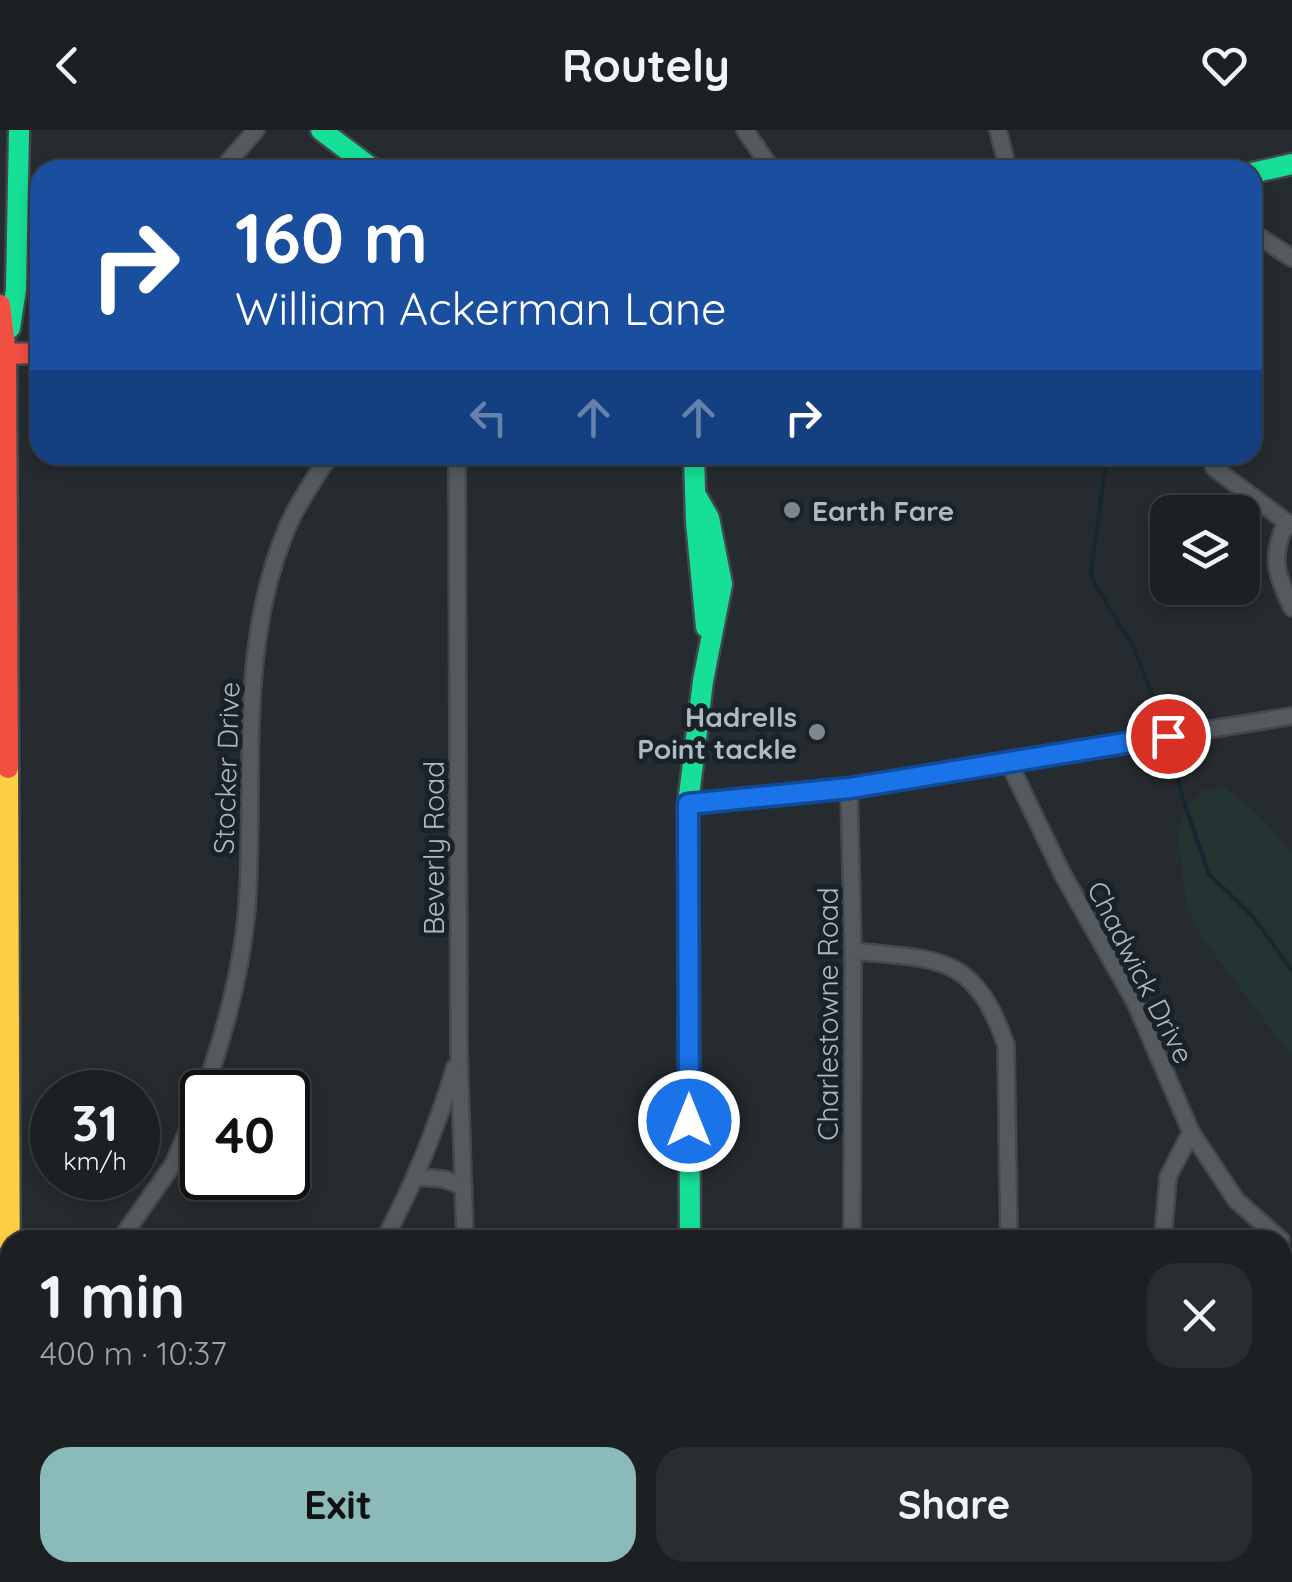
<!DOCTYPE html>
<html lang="en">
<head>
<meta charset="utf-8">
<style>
  body { margin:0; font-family:Quicksand,sans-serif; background:#292d30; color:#f1f3f6; height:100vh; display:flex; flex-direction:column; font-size:38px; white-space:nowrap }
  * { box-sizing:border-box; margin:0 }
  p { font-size:32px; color:#a0a3a6 }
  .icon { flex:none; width:55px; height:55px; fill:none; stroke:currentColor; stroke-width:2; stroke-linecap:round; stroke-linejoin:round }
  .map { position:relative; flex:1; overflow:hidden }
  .details { position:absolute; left:0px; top:1100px; width:1292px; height:352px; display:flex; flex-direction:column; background:#1c2023; border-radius:30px 30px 0 0; box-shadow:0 5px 15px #0003,0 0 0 2px #3a3e41 }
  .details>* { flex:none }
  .banner { position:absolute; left:30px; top:30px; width:1232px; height:305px; border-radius:30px; box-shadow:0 5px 15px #0003,0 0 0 2px #3a3e41; background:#1a4fa0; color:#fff; overflow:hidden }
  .fabs { position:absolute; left:1150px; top:365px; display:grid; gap:20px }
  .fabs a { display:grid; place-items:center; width:110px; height:110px; border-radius:20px; background:#1c2023; box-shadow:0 5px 15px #0003,0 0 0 2px #3a3e41; font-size:50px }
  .speed { position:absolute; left:30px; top:940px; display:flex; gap:20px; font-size:50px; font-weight:700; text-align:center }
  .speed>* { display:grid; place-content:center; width:130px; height:130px; border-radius:50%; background:#1c2023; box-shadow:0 5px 15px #0003,0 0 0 2px #3a3e41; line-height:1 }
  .speed small { font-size:25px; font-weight:400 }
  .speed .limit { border:5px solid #111; border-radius:15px; background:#fff; color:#111 }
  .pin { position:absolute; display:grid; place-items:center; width:85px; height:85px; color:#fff; margin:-42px; border:5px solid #fff; border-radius:50%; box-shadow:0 2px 10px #0007 }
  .me { position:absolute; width:110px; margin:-55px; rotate:0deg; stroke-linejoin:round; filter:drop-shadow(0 0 8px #0008) }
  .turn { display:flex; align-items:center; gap:35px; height:210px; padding:0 40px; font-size:45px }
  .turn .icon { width:130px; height:130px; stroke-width:2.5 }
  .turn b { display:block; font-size:70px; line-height:85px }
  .lanes { display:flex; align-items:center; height:95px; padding:0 40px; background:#0003; justify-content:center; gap:50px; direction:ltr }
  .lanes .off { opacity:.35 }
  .round { display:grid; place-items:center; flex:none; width:105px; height:105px; border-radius:30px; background:#292d30 }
  .summary { display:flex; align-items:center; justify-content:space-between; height:170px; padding:0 40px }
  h1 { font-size:60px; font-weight:700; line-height:75px }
  .action { display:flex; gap:20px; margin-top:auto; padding:20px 40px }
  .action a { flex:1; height:115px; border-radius:30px; background:#8bbbb9; color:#111; font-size:40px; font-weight:700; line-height:115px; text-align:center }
  .action a+a { background:#292d30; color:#f1f3f6 }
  header { display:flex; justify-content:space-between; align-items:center; height:130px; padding:0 40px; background:#1c2023; font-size:45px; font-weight:700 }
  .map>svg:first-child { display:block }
  .green { fill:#233433 }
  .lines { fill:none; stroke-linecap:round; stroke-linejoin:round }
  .stream { stroke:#17262f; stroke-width:4 }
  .street-casing { stroke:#42484c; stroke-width:20 }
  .fast-casing { stroke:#42484c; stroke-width:25 }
  .slow-casing { stroke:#42484c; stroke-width:25 }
  .jam-casing { stroke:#42484c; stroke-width:25 }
  .street { stroke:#545a5e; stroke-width:15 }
  .fast { stroke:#16e098; stroke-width:20 }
  .slow { stroke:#ffcf43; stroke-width:20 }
  .jam { stroke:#f24e42; stroke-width:20 }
  .route-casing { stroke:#114b97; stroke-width:25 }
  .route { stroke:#1a73e8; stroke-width:18 }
  .poi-dot { fill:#7e878e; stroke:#1a2229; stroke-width:4 }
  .labels { text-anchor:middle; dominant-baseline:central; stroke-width:10; stroke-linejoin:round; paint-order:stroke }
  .poi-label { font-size:28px; font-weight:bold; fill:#aeb9c1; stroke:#1a2229; text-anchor:start }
  .street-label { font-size:28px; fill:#aeb9c1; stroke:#1a2229 }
</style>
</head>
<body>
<header><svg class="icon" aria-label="back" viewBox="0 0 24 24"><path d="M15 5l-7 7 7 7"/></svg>Routely<svg class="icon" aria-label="heart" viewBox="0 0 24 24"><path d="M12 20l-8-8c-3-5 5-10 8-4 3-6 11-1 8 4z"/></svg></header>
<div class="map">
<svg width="1292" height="1452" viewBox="0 0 1292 1452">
  <rect width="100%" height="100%" fill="#252b2f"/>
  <path class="green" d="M 1226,658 L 1258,684 L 1292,723 L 1292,927 L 1201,806 L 1186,772 L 1178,708 L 1185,677 L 1204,660 Z"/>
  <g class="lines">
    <g class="stream">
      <path d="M 1107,325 L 1091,442 L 1093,451 L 1134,518 L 1165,599"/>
      <path d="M 1170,613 L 1182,667 L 1209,744 L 1254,788 L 1292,841"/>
    </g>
    <defs>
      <g id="street">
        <path d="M 745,0 L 772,40"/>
        <path d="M 998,0 L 1008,40"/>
        <path d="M 221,40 L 256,0"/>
        <path d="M 1252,102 L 1292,128"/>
        <path d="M 457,325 L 459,923 L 465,1110"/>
        <path d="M 1214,338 L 1292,396"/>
        <path d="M 1286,392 C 1270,429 1276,442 1292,478"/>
        <path d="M 1009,633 L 1063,745 L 1135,872 L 1191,1002 L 1236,1070 L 1281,1110"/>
        <path d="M 849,658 L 853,821 L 852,1110"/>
        <path d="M 688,674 L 849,658 L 1292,586"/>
        <path d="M 853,821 C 939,830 974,823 1006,915 L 1009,1110"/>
        <path d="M 204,962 C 225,902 242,841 247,777 C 256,649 236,519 287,398 C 298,372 315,348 330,325"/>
        <path d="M 416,1047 L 444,1049 L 464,1057"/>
        <path d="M 120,1110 L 174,1033 L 202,966"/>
        <path d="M 384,1110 C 414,1054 437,997 455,937"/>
        <path d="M 1163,1110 L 1168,1047 L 1191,1002"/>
        <path d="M 0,1208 L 10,1209"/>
        <path d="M 1282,1315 L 1292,1322"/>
        <path d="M 0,1415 L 10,1415"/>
        <path d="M 167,1442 L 179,1452"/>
        <path d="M 469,1442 L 480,1452"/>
        <path d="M 949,1442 L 967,1452"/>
        <path d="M 1201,1442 L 1213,1452"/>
        <path d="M 833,1452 L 836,1442"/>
        <path d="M 979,1452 L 984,1442"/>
      </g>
      <g id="fast">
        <path d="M 321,0 L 374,40"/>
        <path d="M 1252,43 L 1292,34"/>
        <path d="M 10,198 L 16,159 L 19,0"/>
        <path d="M 694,325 L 696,392 L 706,497"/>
        <path d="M 690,1110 L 688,674 L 703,551 L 722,454 L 709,388 L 697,367"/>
      </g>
      <path id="slow" d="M 8,638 L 10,1189"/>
      <g id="jam">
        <path d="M 0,175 L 6,224 L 8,638"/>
        <path d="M 0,224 L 40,223"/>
        <path d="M 11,1442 L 11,1452"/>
        <path d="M 693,1442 L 694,1452"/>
      </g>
    </defs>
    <use href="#street" class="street-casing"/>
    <use href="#fast" class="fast-casing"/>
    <use href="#slow" class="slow-casing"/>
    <use href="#jam" class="jam-casing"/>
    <use href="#street" class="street"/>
    <use href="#fast" class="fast"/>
    <use href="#slow" class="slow"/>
    <use href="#jam" class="jam"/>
  </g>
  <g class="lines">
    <defs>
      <path id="route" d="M 689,991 L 688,674 L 850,658 L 1168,606"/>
    </defs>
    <use href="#route" class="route-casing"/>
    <use href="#route" class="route"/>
  </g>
  <g class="poi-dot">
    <circle cx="792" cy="380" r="10"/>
    <circle cx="817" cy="602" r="10"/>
  </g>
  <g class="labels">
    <g class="poi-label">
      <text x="812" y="380">Earth Fare</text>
      <text x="797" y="586" text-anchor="end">Hadrells<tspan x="797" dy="32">Point tackle</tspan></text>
    </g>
    <g class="street-label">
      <text transform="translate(226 638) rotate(-88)">Stocker Drive</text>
      <text transform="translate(433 718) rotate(-90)">Beverly Road</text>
      <text transform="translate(1141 842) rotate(63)">Chadwick Drive</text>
      <text transform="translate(827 884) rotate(-90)">Charlestowne Road</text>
    </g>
  </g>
</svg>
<div class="fabs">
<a><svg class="icon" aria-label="layers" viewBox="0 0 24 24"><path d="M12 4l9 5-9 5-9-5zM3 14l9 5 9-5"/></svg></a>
</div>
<div class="speed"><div>31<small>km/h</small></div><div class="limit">40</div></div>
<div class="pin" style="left:1168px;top:606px;background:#d93025"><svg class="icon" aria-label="arrive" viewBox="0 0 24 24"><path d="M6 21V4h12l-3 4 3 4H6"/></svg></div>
<svg class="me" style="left:689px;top:991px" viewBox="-20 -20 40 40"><circle r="17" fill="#1a73e8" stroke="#fff" stroke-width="3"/><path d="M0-11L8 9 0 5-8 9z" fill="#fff"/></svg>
<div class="banner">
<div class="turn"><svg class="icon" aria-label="right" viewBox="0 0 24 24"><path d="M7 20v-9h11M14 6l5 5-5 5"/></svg><div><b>160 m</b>William Ackerman Lane</div></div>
<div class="lanes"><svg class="icon off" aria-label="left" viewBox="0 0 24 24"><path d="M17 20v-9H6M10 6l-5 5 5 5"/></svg><svg class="icon off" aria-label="ahead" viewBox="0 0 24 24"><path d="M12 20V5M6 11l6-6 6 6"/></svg><svg class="icon off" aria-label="ahead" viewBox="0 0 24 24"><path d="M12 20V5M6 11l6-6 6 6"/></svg><svg class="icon" aria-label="right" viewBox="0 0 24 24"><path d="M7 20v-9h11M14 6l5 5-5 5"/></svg></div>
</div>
<section class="details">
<div class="summary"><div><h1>1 min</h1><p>400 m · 10:37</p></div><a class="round"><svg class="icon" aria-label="close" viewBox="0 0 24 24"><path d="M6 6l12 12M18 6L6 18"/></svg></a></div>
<div class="action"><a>Exit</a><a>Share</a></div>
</section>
</div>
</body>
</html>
